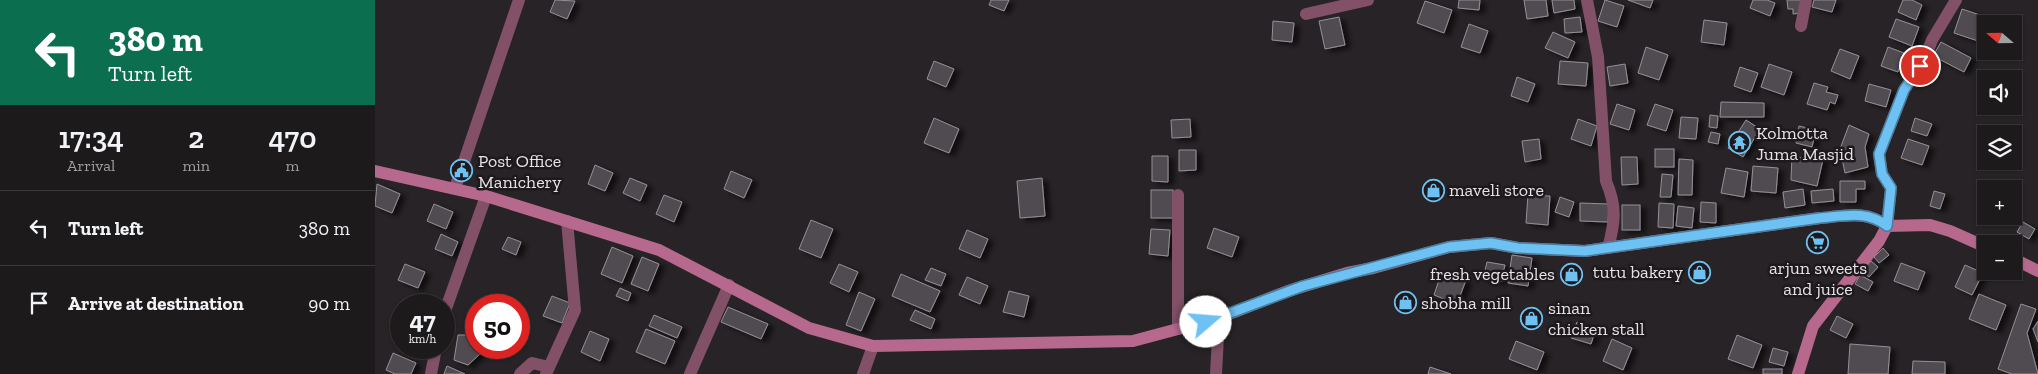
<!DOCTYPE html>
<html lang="en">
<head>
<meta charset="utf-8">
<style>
  body { margin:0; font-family:"Zilla Slab",serif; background:#252325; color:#f1f3f6; height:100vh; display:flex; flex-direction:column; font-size:19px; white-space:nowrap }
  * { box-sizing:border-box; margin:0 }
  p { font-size:16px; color:#a0a1a3 }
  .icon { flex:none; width:28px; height:28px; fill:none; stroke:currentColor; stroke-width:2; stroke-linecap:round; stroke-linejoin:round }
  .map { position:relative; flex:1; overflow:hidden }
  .drawer { display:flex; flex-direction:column; background:#1d1a1c; width:375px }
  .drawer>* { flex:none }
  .top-card { background:#0b6e4f; color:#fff; overflow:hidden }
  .needle { width:32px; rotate:290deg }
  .fabs { position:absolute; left:1602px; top:15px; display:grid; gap:10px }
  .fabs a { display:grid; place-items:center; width:45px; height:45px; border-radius:0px; background:#1d1a1c; box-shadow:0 1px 4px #0004,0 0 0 1px #3b383b; font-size:25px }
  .speed { position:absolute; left:15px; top:294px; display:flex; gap:10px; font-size:25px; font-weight:700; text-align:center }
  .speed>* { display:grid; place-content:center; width:65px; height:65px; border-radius:50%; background:#1d1a1c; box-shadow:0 1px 4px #0004,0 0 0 1px #3b383b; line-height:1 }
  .speed small { font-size:12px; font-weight:400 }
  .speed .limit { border:8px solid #d22; background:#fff; color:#111 }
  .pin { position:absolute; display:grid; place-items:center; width:42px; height:42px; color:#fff; margin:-21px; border:2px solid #fff; border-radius:50%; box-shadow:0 1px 5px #0007 }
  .me { position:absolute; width:55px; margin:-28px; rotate:72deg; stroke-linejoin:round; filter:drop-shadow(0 0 4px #0008) }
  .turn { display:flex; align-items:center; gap:18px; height:105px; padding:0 25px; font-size:22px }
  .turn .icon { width:65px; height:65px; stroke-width:2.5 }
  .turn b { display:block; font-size:35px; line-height:42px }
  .eta { display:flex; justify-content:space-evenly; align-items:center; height:85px; text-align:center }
  .eta b { font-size:30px; font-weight:600; line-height:35px }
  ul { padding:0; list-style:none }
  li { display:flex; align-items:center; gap:15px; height:75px; padding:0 25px; border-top:1px solid #3b383b }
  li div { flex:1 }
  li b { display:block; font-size:19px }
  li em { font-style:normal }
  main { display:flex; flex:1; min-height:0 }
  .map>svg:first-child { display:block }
  .building { fill:#4f4c51; stroke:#949096; filter:url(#shadow) }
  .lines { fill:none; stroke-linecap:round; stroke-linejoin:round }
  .minor { stroke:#825167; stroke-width:12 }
  .secondary { stroke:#b7698d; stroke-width:12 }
  .route-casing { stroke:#477e9e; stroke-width:12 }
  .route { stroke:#6dc2f3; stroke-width:9 }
  .labels { text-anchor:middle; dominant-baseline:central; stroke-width:5; stroke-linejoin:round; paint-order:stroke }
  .poi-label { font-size:18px; fill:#e6e3e6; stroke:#1e191d; text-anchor:start }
</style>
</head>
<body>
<main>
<section class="drawer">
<div class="top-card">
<div class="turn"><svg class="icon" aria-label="left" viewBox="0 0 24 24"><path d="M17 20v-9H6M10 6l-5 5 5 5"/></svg><div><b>380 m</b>Turn left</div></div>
</div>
<div class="eta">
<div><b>17:34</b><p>Arrival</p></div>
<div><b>2</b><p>min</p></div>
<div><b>470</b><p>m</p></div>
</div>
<ul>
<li><svg class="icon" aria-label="left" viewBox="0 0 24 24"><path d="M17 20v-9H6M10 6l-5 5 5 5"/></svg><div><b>Turn left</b></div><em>380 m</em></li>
<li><svg class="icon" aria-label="arrive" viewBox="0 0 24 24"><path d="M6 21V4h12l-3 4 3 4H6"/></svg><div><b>Arrive at destination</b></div><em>90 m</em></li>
</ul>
</section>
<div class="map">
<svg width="1663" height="374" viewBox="0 0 1663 374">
  <defs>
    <filter id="shadow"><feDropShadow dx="5.5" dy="3" stdDeviation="2.5" flood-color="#0009"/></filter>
  </defs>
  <rect width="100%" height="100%" fill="#272326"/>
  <g class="building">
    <path d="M 180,0 L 200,1 L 192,19 L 175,12 Z"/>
    <path d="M 616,0 L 634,0 L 629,11 L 614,5 Z"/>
    <path d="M 1084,0 L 1105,0 L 1104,10 L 1083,8 Z"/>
    <path d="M 1149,0 L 1171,0 L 1173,16 L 1152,19 Z"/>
    <path d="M 1177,0 L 1199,0 L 1200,9 L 1179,13 Z"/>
    <path d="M 1230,0 L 1249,6 L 1242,27 L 1223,21 Z"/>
    <path d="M 1253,0 L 1278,0 L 1275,8 Z"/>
    <path d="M 1378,0 L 1392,0 L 1400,3 L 1395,16 L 1375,8 Z"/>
    <path d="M 1412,0 L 1426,0 L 1427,13 L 1418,14 L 1418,9 L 1413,9 Z"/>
    <path d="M 1439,0 L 1461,0 L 1457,12 L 1437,7 Z"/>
    <path d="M 1528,0 L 1537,0 L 1547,5 L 1541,20 L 1523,12 Z"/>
    <path d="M 1050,1 L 1077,10 L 1069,33 L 1042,23 Z"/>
    <path d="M 1587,9 L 1611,17 L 1603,41 L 1579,33 Z"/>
    <path d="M 964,17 L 970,45 L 950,49 L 944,21 Z"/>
    <path d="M 1205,17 L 1207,32 L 1190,33 L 1189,19 Z"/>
    <path d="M 1521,19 L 1544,27 L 1537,46 L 1514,37 Z"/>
    <path d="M 1329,20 L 1352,23 L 1349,45 L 1326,42 Z"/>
    <path d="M 898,21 L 919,23 L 917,42 L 897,40 Z"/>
    <path d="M 1094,24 L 1113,31 L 1105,53 L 1086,47 Z"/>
    <path d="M 1178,32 L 1200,42 L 1193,58 L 1170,48 Z"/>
    <path d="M 1566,42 L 1596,58 L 1589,72 L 1558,56 Z"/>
    <path d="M 1271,47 L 1293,55 L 1284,80 L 1263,73 Z"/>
    <path d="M 1513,47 L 1529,53 L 1523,72 L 1506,66 Z"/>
    <path d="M 1465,49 L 1484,56 L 1475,79 L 1456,71 Z"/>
    <path d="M 559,61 L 579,69 L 571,87 L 552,79 Z"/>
    <path d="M 1185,61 L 1213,63 L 1211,86 L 1183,84 Z"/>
    <path d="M 1250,64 L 1253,83 L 1235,86 L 1232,67 Z"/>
    <path d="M 1394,64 L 1417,72 L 1409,95 L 1386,87 Z"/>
    <path d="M 1365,67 L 1383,73 L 1376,92 L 1359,86 Z"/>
    <path d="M 1142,77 L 1160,84 L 1153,102 L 1136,96 Z"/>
    <path d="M 1439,83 L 1453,87 L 1451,92 L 1463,95 L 1460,104 L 1455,102 L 1452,110 L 1432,104 Z"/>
    <path d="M 1494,84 L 1516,90 L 1511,107 L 1490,101 Z"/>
    <path d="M 1346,102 L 1389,103 L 1389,117 L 1345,117 Z"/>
    <path d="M 1242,104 L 1260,110 L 1254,130 L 1235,124 Z"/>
    <path d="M 1280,104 L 1298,110 L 1291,131 L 1272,125 Z"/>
    <path d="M 1335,115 L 1343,116 L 1342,128 L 1334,127 Z"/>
    <path d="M 1306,117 L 1323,118 L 1321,139 L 1304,138 Z"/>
    <path d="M 559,118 L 584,129 L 574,153 L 549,143 Z"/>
    <path d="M 1540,118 L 1557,124 L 1552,136 L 1536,131 Z"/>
    <path d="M 815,119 L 816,137 L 797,138 L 796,120 Z"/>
    <path d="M 1203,119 L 1222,126 L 1216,146 L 1196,139 Z"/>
    <path d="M 1371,120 L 1385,129 L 1368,157 L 1353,148 Z"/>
    <path d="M 1474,125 L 1494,134 L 1490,147 L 1493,167 L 1470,173 L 1465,149 Z"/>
    <path d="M 1424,126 L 1441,130 L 1437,147 L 1421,143 Z"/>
    <path d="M 1336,132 L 1345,134 L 1343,144 L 1333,142 Z"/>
    <path d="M 1164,139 L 1166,159 L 1150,162 L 1147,141 Z"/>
    <path d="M 1533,139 L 1554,146 L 1547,165 L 1526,158 Z"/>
    <path d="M 1611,142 L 1611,158 L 1605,155 Z"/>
    <rect x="1280" y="149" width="19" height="18"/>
    <path d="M 804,150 L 821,150 L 821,170 L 804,171 Z"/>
    <path d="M 1429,151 L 1449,155 L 1442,186 L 1416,180 L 1417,155 L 1427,158 Z"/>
    <path d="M 777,156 L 793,156 L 793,182 L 777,181 Z"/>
    <path d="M 1246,157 L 1262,157 L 1263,184 L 1247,185 Z"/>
    <path d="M 1304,159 L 1318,160 L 1317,195 L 1303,195 Z"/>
    <path d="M 220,165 L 238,173 L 230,191 L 213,184 Z"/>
    <path d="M 1378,166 L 1403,168 L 1401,193 L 1376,191 Z"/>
    <path d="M 1351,168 L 1373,172 L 1369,197 L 1346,193 Z"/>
    <path d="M 356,171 L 377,180 L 369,198 L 349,189 Z"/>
    <path d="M 1287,174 L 1298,175 L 1296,197 L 1285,197 Z"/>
    <path d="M 255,178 L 272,185 L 265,201 L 248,193 Z"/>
    <path d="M 667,178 L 670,216 L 645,218 L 642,181 Z"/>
    <path d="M 1465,181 L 1490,181 L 1490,189 L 1481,189 L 1481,202 L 1465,202 Z"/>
    <path d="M 2,184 L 25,194 L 17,213 L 0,206 Z"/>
    <path d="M 1428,189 L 1430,205 L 1410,208 L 1408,192 Z"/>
    <path d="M 1458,189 L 1459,201 L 1437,203 L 1436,191 Z"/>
    <rect x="776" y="190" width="22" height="28"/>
    <path d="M 1559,191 L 1570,194 L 1565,209 L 1555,206 Z"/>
    <path d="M 289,195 L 307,202 L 299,222 L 281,214 Z"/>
    <path d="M 1153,195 L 1175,196 L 1173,225 L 1151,223 Z"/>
    <path d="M 1185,197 L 1199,202 L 1194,217 L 1180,212 Z"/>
    <path d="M 1326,202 L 1341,203 L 1341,223 L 1325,222 Z"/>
    <path d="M 1205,203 L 1234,204 L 1233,222 L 1205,221 Z"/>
    <path d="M 1284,203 L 1299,204 L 1298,228 L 1283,227 Z"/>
    <path d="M 59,204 L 78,212 L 71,229 L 52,221 Z"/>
    <rect x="1247" y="205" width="18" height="25"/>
    <path d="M 1303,206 L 1319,208 L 1317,228 L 1301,226 Z"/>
    <path d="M 436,220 L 458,229 L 446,258 L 424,249 Z"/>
    <path d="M 1648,222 L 1660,229 L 1654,239 L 1642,232 Z"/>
    <path d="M 839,228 L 864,237 L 857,257 L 832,248 Z"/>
    <path d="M 776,229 L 795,230 L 793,256 L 774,254 Z"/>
    <path d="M 592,230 L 613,239 L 605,258 L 584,249 Z"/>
    <path d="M 66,234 L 83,242 L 77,256 L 60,249 Z"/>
    <path d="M 133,237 L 146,242 L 141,255 L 127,249 Z"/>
    <path d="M 237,247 L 258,256 L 247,283 L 226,274 Z"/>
    <path d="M 1508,248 L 1514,255 L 1504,263 L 1499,257 Z"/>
    <path d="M 1137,255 L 1157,258 L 1153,286 L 1133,283 Z"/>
    <path d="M 267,257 L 284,264 L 273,291 L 256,284 Z"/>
    <path d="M 1496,261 L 1503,267 L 1494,277 L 1487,271 Z"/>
    <path d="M 1112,262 L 1130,265 L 1126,282 L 1108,279 Z"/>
    <path d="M 1526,263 L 1550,272 L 1543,290 L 1519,281 Z"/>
    <path d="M 30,264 L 50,272 L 43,288 L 23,280 Z"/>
    <path d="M 464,264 L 483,272 L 474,292 L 455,283 Z"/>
    <path d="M 1590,265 L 1608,273 L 1597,295 L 1580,287 Z"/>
    <path d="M 556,268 L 571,274 L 566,286 L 550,280 Z"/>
    <path d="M 1067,271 L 1091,280 L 1082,304 L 1059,295 Z"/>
    <path d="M 526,274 L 565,291 L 555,312 L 517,296 Z"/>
    <path d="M 1485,275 L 1498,282 L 1493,291 L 1480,284 Z"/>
    <path d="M 592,277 L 613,286 L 605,304 L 584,295 Z"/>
    <path d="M 245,288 L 256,293 L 253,301 L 241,296 Z"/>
    <path d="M 634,291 L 654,296 L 649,317 L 628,312 Z"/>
    <path d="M 484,292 L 500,299 L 486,331 L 471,325 Z"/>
    <path d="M 1604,294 L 1631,305 L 1621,330 L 1594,319 Z"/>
    <path d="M 177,296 L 195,303 L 187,323 L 168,316 Z"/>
    <path d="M 36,299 L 51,304 L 50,305 L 34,305 Z"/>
    <path d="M 1646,304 L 1661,309 L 1652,333 L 1663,374 L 1637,374 L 1623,369 Z"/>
    <path d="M 353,307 L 393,324 L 386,339 L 346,322 Z"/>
    <path d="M 540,310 L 560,319 L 556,329 L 535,320 Z"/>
    <path d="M 279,315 L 307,327 L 302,338 L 274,326 Z"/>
    <path d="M 1462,316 L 1478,324 L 1471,338 L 1455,330 Z"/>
    <path d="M 1663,321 L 1663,342 L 1658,329 Z"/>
    <path d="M 1202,322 L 1221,329 L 1216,344 L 1196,338 Z"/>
    <path d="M 271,329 L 300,341 L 290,364 L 261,352 Z"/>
    <path d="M 215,331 L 234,339 L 225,361 L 206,352 Z"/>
    <path d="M 83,335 L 101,335 L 101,348 L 105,348 L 106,353 L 93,365 L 79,360 Z"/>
    <path d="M 1362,335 L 1387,345 L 1378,368 L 1353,359 Z"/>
    <path d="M 1237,339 L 1257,348 L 1248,370 L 1228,361 Z"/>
    <path d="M 1141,341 L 1169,352 L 1162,370 L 1134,359 Z"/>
    <path d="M 1475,344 L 1515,347 L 1513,374 L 1473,374 Z"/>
    <path d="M 1398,348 L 1413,352 L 1409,366 L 1394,362 Z"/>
    <path d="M 18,353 L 41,363 L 36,374 L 20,374 L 11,370 Z"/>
    <path d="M 1538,361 L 1570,362 L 1570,374 L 1537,374 Z"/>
    <path d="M 72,366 L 90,374 L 69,374 Z"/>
    <path d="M 1055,367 L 1076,374 L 1053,374 Z"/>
    <rect x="1388" y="369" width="19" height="5"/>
  </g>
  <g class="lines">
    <g class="minor">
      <path d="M 1212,0 L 1223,57 L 1231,181 C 1242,207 1240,222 1233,248"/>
      <path d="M 931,14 L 993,0"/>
      <path d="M 1426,26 L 1431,0"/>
      <path d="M 80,188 L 144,0"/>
      <path d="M 1512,226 L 1516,188 L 1507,174 L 1504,154 L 1529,90 L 1551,56 L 1557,40 L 1581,0"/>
      <path d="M 69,314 L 111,196"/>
      <path d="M 803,329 L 803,195"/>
      <path d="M 56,374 L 61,348"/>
      <path d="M 145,374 L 157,363 L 174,367"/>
      <path d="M 171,374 L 200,310 L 192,221"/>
      <path d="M 315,374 L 354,285"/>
      <path d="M 488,374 L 498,346"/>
      <path d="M 841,374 L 844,318"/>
    </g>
    <g class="secondary">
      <path d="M 0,171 L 111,196 L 284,250 L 434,328 L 498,346 L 758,341 L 844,318 L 913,291 L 972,273 L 998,268 L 1074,247 L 1116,243 L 1143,248 L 1210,251 L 1445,218 C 1469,216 1492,210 1512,226"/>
      <path d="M 1639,259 L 1663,271"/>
      <path d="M 1423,374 L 1438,326 L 1504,241 L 1512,226 L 1555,225 L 1575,231 L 1611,247"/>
    </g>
  </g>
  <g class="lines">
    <defs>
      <path id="route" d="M 831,322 L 928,286 L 1074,247 L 1116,243 L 1143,248 L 1210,251 L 1445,218 C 1469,216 1492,210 1512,226 L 1516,188 L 1507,174 L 1504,154 L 1529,90 L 1545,66"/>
    </defs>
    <use href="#route" class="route-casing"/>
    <use href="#route" class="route"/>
  </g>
  <defs>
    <symbol id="temple-ring" viewBox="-11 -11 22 22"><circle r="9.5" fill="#1e191d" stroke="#6dc2f3" stroke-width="1.5"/><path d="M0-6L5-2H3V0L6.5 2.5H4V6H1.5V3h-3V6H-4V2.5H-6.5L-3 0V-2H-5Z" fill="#6dc2f3"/></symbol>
    <symbol id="civic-ring" viewBox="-11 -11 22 22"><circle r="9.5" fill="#1e191d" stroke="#6dc2f3" stroke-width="1.5"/><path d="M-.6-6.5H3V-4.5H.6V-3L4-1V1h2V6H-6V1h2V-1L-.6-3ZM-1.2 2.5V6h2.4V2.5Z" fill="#6dc2f3"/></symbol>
    <symbol id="shop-ring" viewBox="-11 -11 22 22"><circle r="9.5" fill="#1e191d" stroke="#6dc2f3" stroke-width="1.5"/><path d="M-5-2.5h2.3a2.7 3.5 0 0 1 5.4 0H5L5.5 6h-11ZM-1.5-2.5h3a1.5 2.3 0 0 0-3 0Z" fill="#6dc2f3"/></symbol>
    <symbol id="supermarket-ring" viewBox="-11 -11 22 22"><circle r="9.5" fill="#1e191d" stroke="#6dc2f3" stroke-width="1.5"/><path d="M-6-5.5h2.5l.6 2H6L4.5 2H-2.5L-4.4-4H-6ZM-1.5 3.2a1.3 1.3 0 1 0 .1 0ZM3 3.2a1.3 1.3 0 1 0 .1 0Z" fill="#6dc2f3"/></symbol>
  </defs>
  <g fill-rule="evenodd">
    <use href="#temple-ring" x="1352" y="130" width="25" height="25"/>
    <use href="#civic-ring" x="74" y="158" width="25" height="25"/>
    <use href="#shop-ring" x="1046" y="178" width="25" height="25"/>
    <use href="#supermarket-ring" x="1430" y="230" width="25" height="25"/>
    <use href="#shop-ring" x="1312" y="260" width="25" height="25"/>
    <use href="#shop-ring" x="1184" y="262" width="25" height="25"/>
    <use href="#shop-ring" x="1018" y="290" width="25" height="25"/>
    <use href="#shop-ring" x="1144" y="306" width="25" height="25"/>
  </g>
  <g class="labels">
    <g class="poi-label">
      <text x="1381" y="133">Kolmotta<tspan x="1381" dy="21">Juma Masjid</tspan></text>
      <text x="103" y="161">Post Office<tspan x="103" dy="21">Manichery</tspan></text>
      <text x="1074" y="190">maveli store</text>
      <text x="1443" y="268" text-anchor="middle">arjun sweets<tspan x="1443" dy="21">and juice</tspan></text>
      <text x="1308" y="272" text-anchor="end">tutu bakery</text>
      <text x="1180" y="274" text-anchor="end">fresh vegetables</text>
      <text x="1046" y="303">shobha mill</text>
      <text x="1173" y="308">sinan<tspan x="1173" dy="21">chicken stall</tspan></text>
    </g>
  </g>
</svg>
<div class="fabs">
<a><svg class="needle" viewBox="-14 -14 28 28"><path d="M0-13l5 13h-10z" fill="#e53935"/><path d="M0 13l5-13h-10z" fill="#a0a1a3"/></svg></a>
<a><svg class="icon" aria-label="sound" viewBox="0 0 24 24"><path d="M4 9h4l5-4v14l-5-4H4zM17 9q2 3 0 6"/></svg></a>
<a><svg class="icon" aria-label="layers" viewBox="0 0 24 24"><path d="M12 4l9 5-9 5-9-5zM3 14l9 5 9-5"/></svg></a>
<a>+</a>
<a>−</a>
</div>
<div class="speed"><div>47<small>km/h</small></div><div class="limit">50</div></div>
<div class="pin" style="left:1545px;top:66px;background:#d93025"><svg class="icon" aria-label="arrive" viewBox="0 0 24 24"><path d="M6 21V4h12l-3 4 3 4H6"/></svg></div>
<svg class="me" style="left:831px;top:322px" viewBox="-20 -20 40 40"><circle r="19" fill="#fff"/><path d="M0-13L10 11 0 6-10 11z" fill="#6dc2f3"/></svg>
</div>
</main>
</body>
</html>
